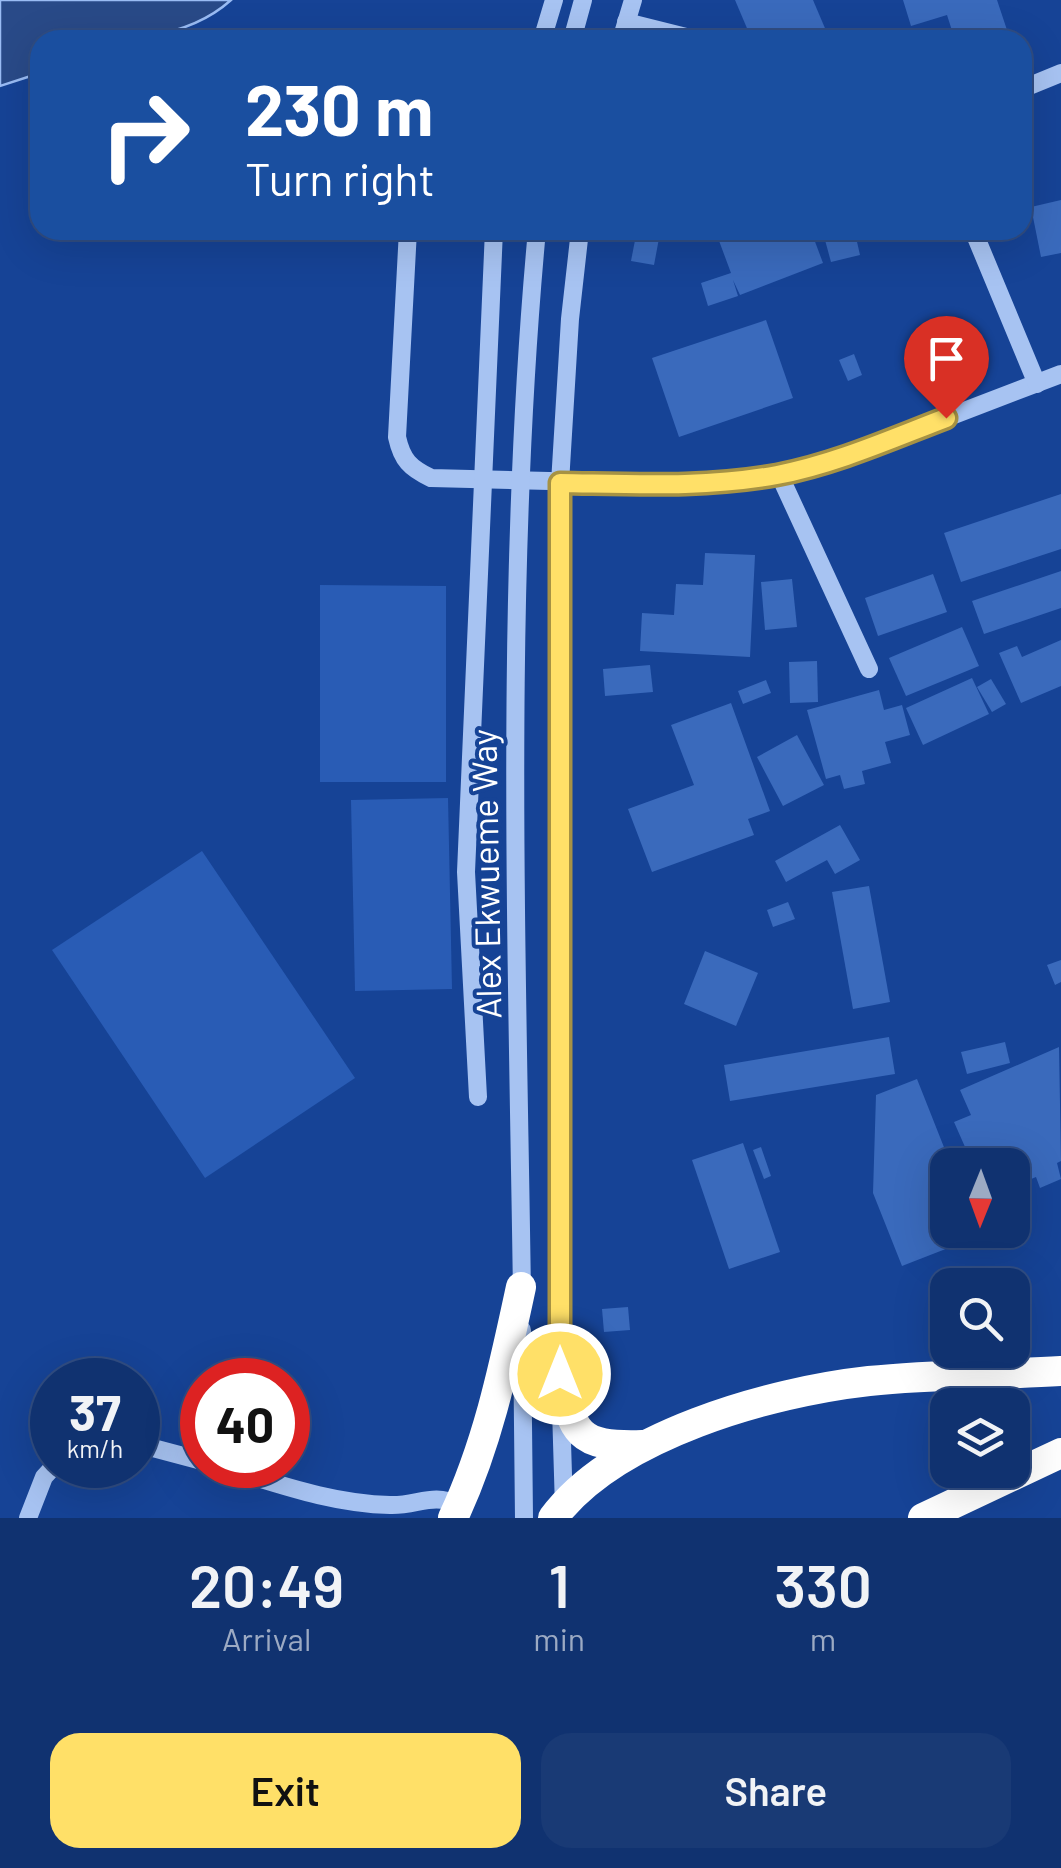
<!DOCTYPE html>
<html lang="en">
<head>
<meta charset="utf-8">
<style>
  body { margin:0; font-family:Barlow,sans-serif; background:#193a75; color:#f1f3f6; height:100vh; display:flex; flex-direction:column; font-size:38px; white-space:nowrap }
  * { box-sizing:border-box; margin:0 }
  p { font-size:32px; color:#9caac3 }
  .icon { flex:none; width:55px; height:55px; fill:none; stroke:currentColor; stroke-width:2; stroke-linecap:round; stroke-linejoin:round }
  .map { position:relative; height:1518px; overflow:hidden }
  .sheet { display:flex; flex-direction:column; background:#103270; flex:1 }
  .sheet>* { flex:none }
  .guide { position:absolute; left:30px; top:30px; width:1002px; height:210px; border-radius:30px; box-shadow:0 10px 40px #0002,0 0 0 2px #304d83; background:#1a4fa0; color:#fff; overflow:hidden }
  .needle { width:65px; rotate:181deg }
  .tools { position:absolute; left:930px; top:1148px; display:grid; gap:20px }
  .tools a { display:grid; place-items:center; width:100px; height:100px; border-radius:20px; background:#103270; box-shadow:0 10px 40px #0002,0 0 0 2px #304d83; font-size:50px }
  .speed { position:absolute; left:30px; top:1358px; display:flex; gap:20px; font-size:50px; font-weight:700; text-align:center }
  .speed>* { display:grid; place-content:center; width:130px; height:130px; border-radius:50%; background:#103270; box-shadow:0 10px 40px #0002,0 0 0 2px #304d83; line-height:1 }
  .speed small { font-size:25px; font-weight:400 }
  .speed .limit { border:15px solid #d22; background:#fff; color:#111 }
  .pin { position:absolute; display:grid; place-items:center; width:85px; height:85px; color:#fff; margin:-102px -42px; border-radius:50% 50% 50% 0; rotate:-45deg; box-shadow:0 0 10px #0007 }
  .pin .icon { rotate:45deg }
  .me { position:absolute; width:110px; margin:-55px; rotate:0deg; stroke-linejoin:round; filter:drop-shadow(0 0 8px #0008) }
  .turn { display:flex; align-items:center; gap:35px; height:210px; padding:0 50px; font-size:45px }
  .turn .icon { width:130px; height:130px; stroke-width:2.5 }
  .turn b { display:block; font-size:70px; line-height:85px }
  .eta { display:flex; justify-content:space-evenly; align-items:center; height:170px; text-align:center }
  .eta b { font-size:60px; font-weight:600; line-height:70px }
  .cta { display:flex; gap:20px; margin-top:auto; padding:20px 50px }
  .cta a { flex:1; height:115px; border-radius:30px; background:#ffe068; color:#111; font-size:40px; font-weight:600; line-height:115px; text-align:center }
  .cta a+a { background:#193a75; color:#f1f3f6 }
  .map>svg:first-child { display:block }
  .green { fill:#295cb5 }
  .water { fill:#294a88; stroke:#9abcf4; stroke-width:2.5 }
  .building { fill:#3a6abc }
  .lines { fill:none; stroke-linecap:round; stroke-linejoin:round }
  .minor { stroke:#a7c3f2; stroke-width:18 }
  .highway { stroke:#fff; stroke-width:30 }
  .route-casing { stroke:#a69244; stroke-width:25 }
  .route { stroke:#ffe068; stroke-width:18 }
  .labels { text-anchor:middle; dominant-baseline:central; stroke-width:8; stroke-linejoin:round; paint-order:stroke }
  .street-label { font-size:35px; fill:#fff; stroke:#164396 }
</style>
</head>
<body>
<div class="map">
<svg width="1061" height="1518" viewBox="0 0 1061 1518">
  <rect width="100%" height="100%" fill="#164396"/>
  <g class="green">
    <path d="M 320,585 L 446,586 L 446,782 L 320,782 Z"/>
    <path d="M 448,798 L 452,989 L 355,991 L 351,800 Z"/>
    <path d="M 202,851 L 355,1078 L 205,1178 L 52,950 Z"/>
  </g>
  <path class="water" d="M 0,0 L 231,0 C 180,46 104,40 40,40 L 40,73 L 0,86 Z"/>
  <g class="building">
    <path d="M 735,0 L 813,0 L 830,40 L 752,40 Z"/>
    <path d="M 903,0 L 997,0 L 1009,36 L 995,40 L 955,40 L 947,15 L 911,26 Z"/>
    <path d="M 1061,200 L 1061,253 L 1041,257 L 1031,207 Z"/>
    <path d="M 637,230 L 660,233 L 654,265 L 631,261 Z"/>
    <path d="M 715,230 L 837,230 L 814,239 L 823,263 L 740,295 L 733,280 L 738,296 L 708,306 L 701,283 L 731,273 Z"/>
    <path d="M 855,233 L 860,255 L 831,262 L 825,240 Z"/>
    <path d="M 766,320 L 793,398 L 679,437 L 652,358 Z"/>
    <path d="M 854,354 L 862,375 L 848,381 L 839,360 Z"/>
    <path d="M 1061,494 L 1061,549 L 961,582 L 944,533 Z"/>
    <path d="M 705,553 L 755,555 L 750,657 L 640,651 L 642,613 L 674,615 L 676,584 L 703,585 Z"/>
    <path d="M 1061,571 L 1061,608 L 984,634 L 972,601 Z"/>
    <path d="M 933,574 L 947,612 L 878,636 L 865,598 Z"/>
    <path d="M 792,579 L 797,627 L 765,630 L 761,582 Z"/>
    <path d="M 962,627 L 979,666 L 906,696 L 889,658 Z"/>
    <path d="M 1061,640 L 1061,686 L 1021,703 L 999,653 L 1017,646 L 1022,657 Z"/>
    <path d="M 817,661 L 818,702 L 790,703 L 789,662 Z"/>
    <path d="M 650,665 L 653,692 L 605,696 L 603,669 Z"/>
    <path d="M 972,678 L 989,714 L 923,745 L 906,708 Z"/>
    <path d="M 991,679 L 1006,704 L 992,712 L 977,687 Z"/>
    <path d="M 766,680 L 771,693 L 743,704 L 738,691 Z"/>
    <path d="M 879,690 L 884,710 L 902,705 L 910,735 L 885,742 L 891,763 L 862,771 L 865,784 L 844,789 L 840,775 L 826,779 L 807,710 Z"/>
    <path d="M 731,703 L 770,811 L 748,819 L 754,835 L 652,872 L 628,809 L 694,785 L 671,725 Z"/>
    <path d="M 797,735 L 824,785 L 783,806 L 757,757 Z"/>
    <path d="M 840,825 L 860,860 L 835,874 L 827,860 L 786,882 L 775,861 Z"/>
    <path d="M 869,886 L 890,1002 L 853,1009 L 832,892 Z"/>
    <path d="M 788,902 L 795,919 L 773,927 L 767,910 Z"/>
    <path d="M 705,951 L 758,973 L 736,1026 L 684,1004 Z"/>
    <path d="M 1061,960 L 1061,982 L 1055,985 L 1047,965 Z"/>
    <path d="M 889,1037 L 895,1074 L 730,1101 L 724,1065 Z"/>
    <path d="M 1005,1042 L 1010,1063 L 967,1074 L 961,1052 Z"/>
    <path d="M 1059,1047 L 1061,1161 L 1057,1163 L 1061,1179 L 1040,1188 L 1036,1177 L 1012,1187 L 1012,1165 L 973,1165 L 954,1122 L 971,1115 L 960,1090 Z"/>
    <path d="M 917,1079 L 951,1165 L 948,1165 L 948,1230 L 977,1230 L 979,1236 L 902,1266 L 873,1193 L 876,1095 Z"/>
    <path d="M 743,1143 L 780,1252 L 729,1269 L 692,1160 Z"/>
    <path d="M 761,1147 L 771,1176 L 764,1179 L 753,1150 Z"/>
    <path d="M 628,1307 L 630,1330 L 604,1332 L 602,1309 Z"/>
  </g>
  <g class="lines">
    <g class="minor">
      <path d="M 626,22 L 698,40"/>
      <path d="M 542,40 L 554,0"/>
      <path d="M 572,40 L 583,0"/>
      <path d="M 621,40 L 633,0"/>
      <path d="M 1022,89 L 1061,73"/>
      <path d="M 408,230 L 397,437 C 402,460 410,468 431,478 L 674,484 L 732,481 L 779,474 L 886,441 L 1061,374"/>
      <path d="M 973,230 L 1037,384"/>
      <path d="M 779,474 L 869,669"/>
      <path d="M 478,1097 L 466,872 L 494,230"/>
      <path d="M 522,1294 C 517,939 504,584 537,230"/>
      <path d="M 522,1330 L 524,1518"/>
      <path d="M 560,1383 L 560,483 L 570,319 L 580,230"/>
      <path d="M 561,1409 L 564,1508"/>
      <path d="M 138,1444 L 202,1461"/>
      <path d="M 215,1465 C 273,1482 330,1504 390,1505 C 418,1506 432,1492 459,1505"/>
      <path d="M 28,1518 L 44,1477 L 55,1465"/>
    </g>
    <g class="highway">
      <path d="M 560,1374 C 573,1434 577,1447 642,1445"/>
      <path d="M 453,1518 C 488,1444 504,1366 521,1287"/>
      <path d="M 553,1518 C 615,1435 770,1392 869,1381 C 933,1374 997,1375 1061,1371"/>
      <path d="M 923,1518 L 1061,1453"/>
    </g>
  </g>
  <g class="lines">
    <defs>
      <path id="route" d="M 560,1374 L 560,483 C 632,484 706,488 777,475 C 835,464 891,439 946,418"/>
    </defs>
    <use href="#route" class="route-casing"/>
    <use href="#route" class="route"/>
  </g>
  <g class="labels">
    <g class="street-label">
      <text transform="translate(485 874) rotate(-91)">Alex Ekwueme Way</text>
    </g>
  </g>
</svg>
<div class="tools">
<a><svg class="needle" viewBox="-14 -14 28 28"><path d="M0-13l5 13h-10z" fill="#e53935"/><path d="M0 13l5-13h-10z" fill="#9caac3"/></svg></a>
<a><svg class="icon" aria-label="search" viewBox="0 0 24 24"><circle cx="10" cy="10" r="6"/><path d="M15 15l6 6"/></svg></a>
<a><svg class="icon" aria-label="layers" viewBox="0 0 24 24"><path d="M12 4l9 5-9 5-9-5zM3 14l9 5 9-5"/></svg></a>
</div>
<div class="speed"><div>37<small>km/h</small></div><div class="limit">40</div></div>
<div class="pin" style="left:946px;top:418px;background:#d93025"><svg class="icon" aria-label="arrive" viewBox="0 0 24 24"><path d="M6 21V4h12l-3 4 3 4H6"/></svg></div>
<svg class="me" style="left:560px;top:1374px" viewBox="-20 -20 40 40"><circle r="17" fill="#ffe068" stroke="#fff" stroke-width="3"/><path d="M0-11L8 9 0 5-8 9z" fill="#fff"/></svg>
<div class="guide">
<div class="turn"><svg class="icon" aria-label="right" viewBox="0 0 24 24"><path d="M7 20v-9h11M14 6l5 5-5 5"/></svg><div><b>230 m</b>Turn right</div></div>
</div>
</div>
<section class="sheet">
<div class="eta">
<div><b>20:49</b><p>Arrival</p></div>
<div><b>1</b><p>min</p></div>
<div><b>330</b><p>m</p></div>
</div>
<div class="cta"><a>Exit</a><a>Share</a></div>
</section>
</body>
</html>
